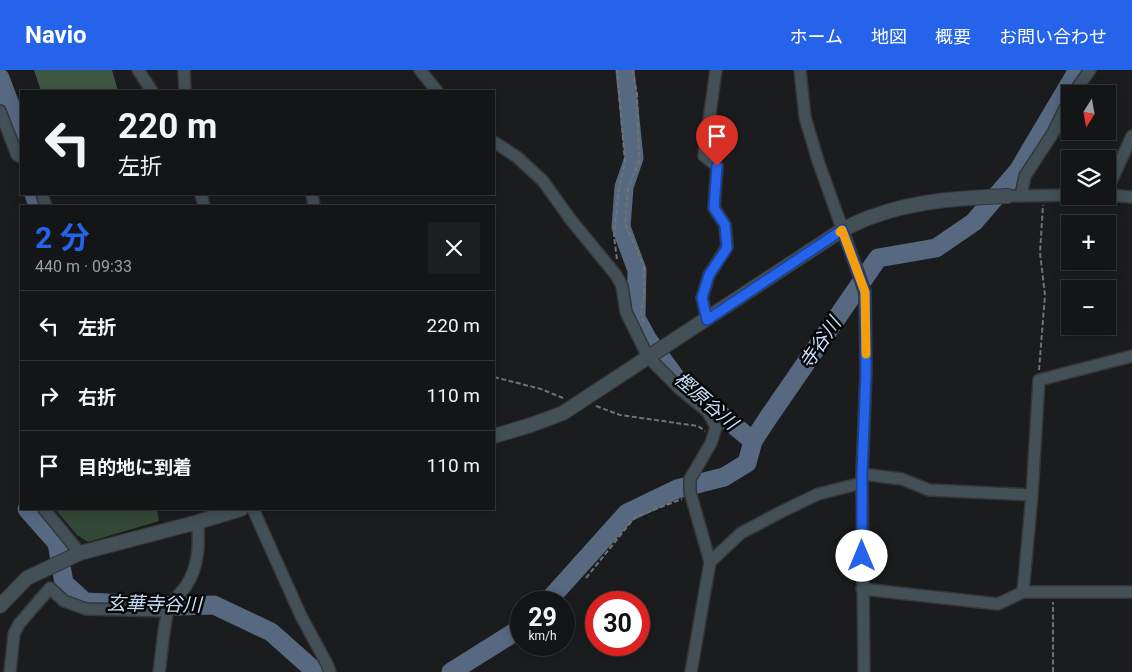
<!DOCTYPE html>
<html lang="ja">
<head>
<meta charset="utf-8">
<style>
  body { margin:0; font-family:Roboto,"Noto Sans JP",sans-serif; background:#1d1e1f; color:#f1f3f6; height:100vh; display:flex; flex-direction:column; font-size:19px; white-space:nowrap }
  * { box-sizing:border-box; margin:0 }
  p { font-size:16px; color:#9d9fa1 }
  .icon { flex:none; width:28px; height:28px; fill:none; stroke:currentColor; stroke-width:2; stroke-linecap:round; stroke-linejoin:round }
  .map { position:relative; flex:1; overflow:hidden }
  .sheet { position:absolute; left:20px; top:135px; width:475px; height:305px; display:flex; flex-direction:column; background:#141516; border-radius:0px; box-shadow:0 2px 12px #0003,0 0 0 1px #333435 }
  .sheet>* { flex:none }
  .guide { position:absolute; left:20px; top:20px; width:475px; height:105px; border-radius:0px; box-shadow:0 2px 12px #0003,0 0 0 1px #333435; background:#141516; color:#f1f3f6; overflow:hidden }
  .needle { width:32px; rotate:191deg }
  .buttons { position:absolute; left:1061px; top:15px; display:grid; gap:10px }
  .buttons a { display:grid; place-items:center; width:55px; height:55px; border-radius:0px; background:#141516; box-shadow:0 2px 12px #0003,0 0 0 1px #333435; font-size:25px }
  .speed { position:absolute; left:510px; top:521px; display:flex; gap:10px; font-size:25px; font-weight:700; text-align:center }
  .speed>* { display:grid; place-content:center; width:65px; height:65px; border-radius:50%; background:#141516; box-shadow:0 2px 12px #0003,0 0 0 1px #333435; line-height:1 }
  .speed small { font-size:12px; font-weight:400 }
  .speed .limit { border:8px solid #d22; background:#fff; color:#111 }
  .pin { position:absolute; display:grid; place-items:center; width:42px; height:42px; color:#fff; margin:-51px -21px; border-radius:50% 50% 50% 0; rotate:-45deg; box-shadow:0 0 5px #0007 }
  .pin .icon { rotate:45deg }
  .me { position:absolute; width:55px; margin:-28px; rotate:0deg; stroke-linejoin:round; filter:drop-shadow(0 0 4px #0008) }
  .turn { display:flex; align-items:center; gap:18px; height:105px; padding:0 15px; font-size:22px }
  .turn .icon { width:65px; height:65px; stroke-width:2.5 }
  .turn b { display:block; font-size:35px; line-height:42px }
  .round { display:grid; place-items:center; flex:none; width:52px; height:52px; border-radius:0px; background:#1d1e1f }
  .summary { display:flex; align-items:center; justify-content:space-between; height:85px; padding:0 15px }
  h1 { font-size:30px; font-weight:700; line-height:38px; color:#2563eb }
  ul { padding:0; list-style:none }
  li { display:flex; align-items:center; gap:15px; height:70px; padding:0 15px; border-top:1px solid #333435 }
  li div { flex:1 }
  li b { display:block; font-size:19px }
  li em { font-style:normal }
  header { display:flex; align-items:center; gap:30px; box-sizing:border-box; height:70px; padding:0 25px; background:#2563eb; color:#fff }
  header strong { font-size:24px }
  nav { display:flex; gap:28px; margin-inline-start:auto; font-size:18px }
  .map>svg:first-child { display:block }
  .green { fill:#344837 }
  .forest { fill:#3f5742 }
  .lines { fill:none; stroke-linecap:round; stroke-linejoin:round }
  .river { stroke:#576881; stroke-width:19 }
  .minor-casing { stroke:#343637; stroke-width:14 }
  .tertiary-casing { stroke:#343637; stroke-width:16 }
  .path { stroke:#707273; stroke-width:2; stroke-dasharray:5 2.5; stroke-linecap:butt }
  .minor { stroke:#435057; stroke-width:11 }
  .tertiary { stroke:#435057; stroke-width:14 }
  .route-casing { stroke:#184099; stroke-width:12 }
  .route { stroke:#2563eb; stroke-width:9 }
  .slow { stroke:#f59e0b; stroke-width:9 }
  .labels { text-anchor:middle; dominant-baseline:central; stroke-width:5; stroke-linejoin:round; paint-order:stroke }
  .water-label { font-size:19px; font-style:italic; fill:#c9dcf9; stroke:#060707 }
</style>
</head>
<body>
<header>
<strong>Navio</strong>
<nav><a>ホーム</a><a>地図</a><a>概要</a><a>お問い合わせ</a></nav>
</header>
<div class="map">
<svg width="1132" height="602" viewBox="0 0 1132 602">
  <rect width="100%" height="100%" fill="#1a1c1d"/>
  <path class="green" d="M 55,439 L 157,439 L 159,451 L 88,472 L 77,465 Z"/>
  <path class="forest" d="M 34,0 L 112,0 L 118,21 L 41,21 Z"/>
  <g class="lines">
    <g class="river">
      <path d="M 625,0 L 634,88 L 624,117 L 621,157 L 637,200 L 636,248 L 648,270 L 676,308 L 753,371"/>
      <path d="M 0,8 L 14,45 L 21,74"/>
      <path d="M 34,124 L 38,136"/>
      <path d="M 27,439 L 57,473 L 64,513 L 85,532 L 178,536 L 214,535 L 271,562 L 316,602"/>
      <path d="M 547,532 L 627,443 L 677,419 L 724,407 L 747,393 L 753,371 L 768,348 L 878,188 L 936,178 L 974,152 L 1018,101 L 1078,0"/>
      <path d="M 451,602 L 521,558"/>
    </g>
    <defs>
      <g id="minor">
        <path d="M 138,0 L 152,21"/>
        <path d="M 184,0 L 185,21"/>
        <path d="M 420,0 L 437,21"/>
        <path d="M 800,0 L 805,47 L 818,91 L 865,222 L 866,302 L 862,404 L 864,602"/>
        <path d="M 1073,24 L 1090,0"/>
        <path d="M 0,41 L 17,85 L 21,87"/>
        <path d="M 494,72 L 517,87 L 543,111 L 571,150 L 616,205 L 622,216 L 626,242 L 648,287 L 680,319 L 708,342 L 716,357 L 711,373 L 690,409 L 690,422 L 710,492 L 691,602"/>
        <path d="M 1108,118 L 1132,66"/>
        <path d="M 42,124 L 46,136"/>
        <path d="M 201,124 L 204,136"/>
        <path d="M 312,124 L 314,136"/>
        <path d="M 1108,125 L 1132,127"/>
        <path d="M 1014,126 L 1070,125"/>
        <path d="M 1021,126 L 1025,106 L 1053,63 L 1070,28"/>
        <path d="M 707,249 L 702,228 L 709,205 L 727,177 L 725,155 L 714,138 L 717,96 L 704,86 L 716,0"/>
        <path d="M 862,404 L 902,409 L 929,420 L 1032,425"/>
        <path d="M 44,439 L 80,483"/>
        <path d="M 253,439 L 301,546 L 327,594 L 330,602"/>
        <path d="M 710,492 L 741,463 L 781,442 L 818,424 L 862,413"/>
        <path d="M 862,519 L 998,534 L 1023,522 L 1132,522"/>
        <path d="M 1023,522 L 1032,425 L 1039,310 L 1132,286"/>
        <path d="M 10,602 L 14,564 L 19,554 L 50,518 L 64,531 L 86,539 L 168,541"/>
        <path d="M 159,602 C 162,584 163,558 168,541 C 172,531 180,524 186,516 C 199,496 199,475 198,452"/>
      </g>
      <g id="tertiary">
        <path d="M 494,366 L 531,355 L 563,343 L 842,160 C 853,155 863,149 874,146 C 917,130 963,128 1008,126"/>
        <path d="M 0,536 L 27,508 L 80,483 L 198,452 L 241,439"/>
      </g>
    </defs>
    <use href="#minor" class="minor-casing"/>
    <use href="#tertiary" class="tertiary-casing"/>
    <g class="path">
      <path d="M 632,0 L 637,23 L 639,91 L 628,119 L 625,153 L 644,197 L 644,226 L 641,243 L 644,253"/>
      <path d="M 617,189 L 614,166 L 619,117 L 625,92 L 617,0"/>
      <path d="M 1039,300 L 1045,225 L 1040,183 L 1043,135"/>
      <path d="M 494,307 L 541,319 L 563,328"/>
      <path d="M 596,336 L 620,345 L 698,356 L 705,361"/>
      <path d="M 586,508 L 635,447 L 682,429"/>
      <path d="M 1053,602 L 1053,532"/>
    </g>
    <use href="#minor" class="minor"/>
    <use href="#tertiary" class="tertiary"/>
  </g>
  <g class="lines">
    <defs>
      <path id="route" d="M 717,96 L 714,138 L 725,155 L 727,178 L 709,205 L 702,228 L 707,250 L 842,160 L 865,222 L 866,302 L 862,404 L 862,486"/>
    </defs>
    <use href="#route" class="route-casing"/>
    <use href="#route" class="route"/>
    <path class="slow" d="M 840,162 L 842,160 L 865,222 L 866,284"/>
  </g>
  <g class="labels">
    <g class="water-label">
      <text transform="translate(820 273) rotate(-56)">寺谷川</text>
      <text transform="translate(706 331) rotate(41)">樫原谷川</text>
      <text transform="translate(154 534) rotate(1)">玄華寺谷川</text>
    </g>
  </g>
</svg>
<div class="buttons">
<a><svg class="needle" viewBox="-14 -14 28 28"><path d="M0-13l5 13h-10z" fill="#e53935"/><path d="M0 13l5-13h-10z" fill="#9d9fa1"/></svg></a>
<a><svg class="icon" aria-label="layers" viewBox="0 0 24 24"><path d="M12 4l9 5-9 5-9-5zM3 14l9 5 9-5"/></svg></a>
<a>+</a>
<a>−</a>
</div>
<div class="speed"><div>29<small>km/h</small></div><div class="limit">30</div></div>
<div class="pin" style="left:717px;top:96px;background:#d93025"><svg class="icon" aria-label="arrive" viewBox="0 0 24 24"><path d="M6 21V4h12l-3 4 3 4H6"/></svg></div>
<svg class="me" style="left:862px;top:486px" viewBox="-20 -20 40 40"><circle r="19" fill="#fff"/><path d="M0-13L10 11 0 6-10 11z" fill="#2563eb"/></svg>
<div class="guide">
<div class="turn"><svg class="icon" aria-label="left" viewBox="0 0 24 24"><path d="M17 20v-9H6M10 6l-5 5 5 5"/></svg><div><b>220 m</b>左折</div></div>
</div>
<section class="sheet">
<div class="summary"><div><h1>2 分</h1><p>440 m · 09:33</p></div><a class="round"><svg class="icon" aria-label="close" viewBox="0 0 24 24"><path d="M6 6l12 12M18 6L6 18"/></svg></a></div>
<ul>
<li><svg class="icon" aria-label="left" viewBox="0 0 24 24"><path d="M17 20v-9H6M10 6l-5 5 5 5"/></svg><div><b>左折</b></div><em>220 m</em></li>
<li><svg class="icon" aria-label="right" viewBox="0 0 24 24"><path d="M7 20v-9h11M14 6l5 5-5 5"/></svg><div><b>右折</b></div><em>110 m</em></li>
<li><svg class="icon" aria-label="arrive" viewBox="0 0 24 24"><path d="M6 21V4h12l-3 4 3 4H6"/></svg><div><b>目的地に到着</b></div><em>110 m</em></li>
</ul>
</section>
</div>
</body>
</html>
